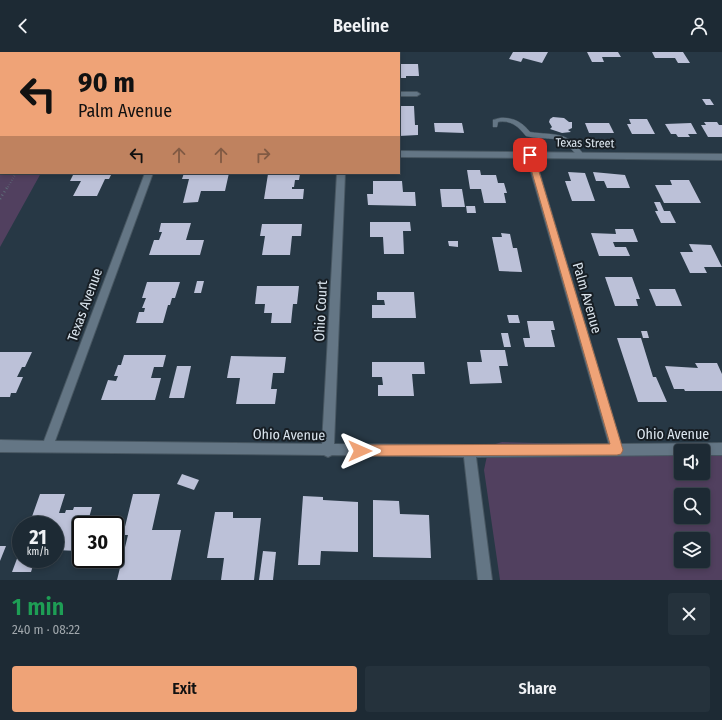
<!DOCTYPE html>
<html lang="en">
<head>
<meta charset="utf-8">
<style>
  body { margin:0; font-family:"Fira Sans Condensed",sans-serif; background:#25323c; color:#f1f3f6; height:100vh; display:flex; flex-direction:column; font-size:15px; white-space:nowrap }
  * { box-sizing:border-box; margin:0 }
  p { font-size:13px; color:#a0a7ac }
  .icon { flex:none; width:22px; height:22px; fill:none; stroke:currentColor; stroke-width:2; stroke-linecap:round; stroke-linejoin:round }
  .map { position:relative; height:528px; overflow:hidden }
  .drawer { display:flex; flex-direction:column; background:#1d2a34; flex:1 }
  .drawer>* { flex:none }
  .banner { position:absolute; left:0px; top:0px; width:400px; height:122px; box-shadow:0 2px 6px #0003,0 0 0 1px #3b464f; background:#efa377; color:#111; overflow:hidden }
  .controls { position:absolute; left:674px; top:392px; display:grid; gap:8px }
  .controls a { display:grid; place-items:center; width:36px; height:36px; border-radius:4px; background:#1d2a34; box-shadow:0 2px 6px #0003,0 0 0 1px #3b464f; font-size:20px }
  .speed { position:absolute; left:12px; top:464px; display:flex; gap:8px; font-size:20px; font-weight:700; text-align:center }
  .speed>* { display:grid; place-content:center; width:52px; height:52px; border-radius:50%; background:#1d2a34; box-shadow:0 2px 6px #0003,0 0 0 1px #3b464f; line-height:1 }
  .speed small { font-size:10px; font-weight:400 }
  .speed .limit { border:2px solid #111; border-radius:6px; background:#fff; color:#111 }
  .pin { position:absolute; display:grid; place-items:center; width:34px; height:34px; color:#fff; margin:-17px; border-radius:8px; box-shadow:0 2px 6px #0006 }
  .me { position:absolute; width:44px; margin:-22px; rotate:90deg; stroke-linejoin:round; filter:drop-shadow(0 0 3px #0008) }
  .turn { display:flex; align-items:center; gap:14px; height:84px; padding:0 12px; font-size:18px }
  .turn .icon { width:52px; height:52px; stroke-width:2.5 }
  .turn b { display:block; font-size:28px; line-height:34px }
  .lanes { display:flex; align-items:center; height:38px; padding:0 12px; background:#0003; justify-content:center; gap:20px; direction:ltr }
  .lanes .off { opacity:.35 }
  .round { display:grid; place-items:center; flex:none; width:42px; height:42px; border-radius:4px; background:#25323c }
  .headline { display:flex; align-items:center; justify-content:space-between; height:68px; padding:0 12px }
  h1 { font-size:24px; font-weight:600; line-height:30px; color:#1e9e55 }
  .action { display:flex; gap:8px; margin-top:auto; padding:8px 12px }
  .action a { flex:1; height:46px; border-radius:4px; background:#efa377; color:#111; font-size:16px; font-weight:600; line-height:46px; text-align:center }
  .action a+a { background:#25323c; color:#f1f3f6 }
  header { display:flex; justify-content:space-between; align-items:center; height:52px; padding:0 12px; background:#1d2a34; font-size:18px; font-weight:600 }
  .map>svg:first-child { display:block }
  .green { fill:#51405f; fill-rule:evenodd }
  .building { fill:#bcc1d8 }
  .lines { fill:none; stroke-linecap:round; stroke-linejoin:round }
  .lane-casing { stroke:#485762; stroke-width:1 }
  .street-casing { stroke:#485762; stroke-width:2 }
  .path-far1 { stroke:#5e6d79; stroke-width:2; stroke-dasharray:0.5 2; stroke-linecap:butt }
  .path { stroke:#5e6d79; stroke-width:2.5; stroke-dasharray:1 3; stroke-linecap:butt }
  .lane { fill:#647685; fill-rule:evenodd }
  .street { fill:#647685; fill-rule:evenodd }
  .route { fill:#efa377; stroke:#9b6a4d }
  .labels { text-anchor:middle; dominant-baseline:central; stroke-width:4; stroke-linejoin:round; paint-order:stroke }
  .far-street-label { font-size:12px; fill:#dce6ef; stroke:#171e24 }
  .street-label { font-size:14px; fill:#dce6ef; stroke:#171e24 }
</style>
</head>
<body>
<header><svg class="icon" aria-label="back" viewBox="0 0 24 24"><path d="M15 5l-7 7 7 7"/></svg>Beeline<svg class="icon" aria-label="person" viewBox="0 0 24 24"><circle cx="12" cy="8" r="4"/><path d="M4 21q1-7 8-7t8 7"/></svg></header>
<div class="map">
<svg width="722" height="528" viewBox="0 0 722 528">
  <rect width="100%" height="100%" fill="#273845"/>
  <g class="green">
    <path d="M 0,15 L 1,121 L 41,121 L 0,195 Z"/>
    <path d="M 502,390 L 722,396 L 722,528 L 500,528 L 484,418 L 489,394 ZM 681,399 L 703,399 L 703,421 L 681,421 ZM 681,443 L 703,443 L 703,465 L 681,465 ZM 681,487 L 703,487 L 703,509 L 681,509 Z"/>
  </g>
  <g class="building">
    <path d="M 513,0 L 548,0 L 542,11 L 523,6 L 521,10 L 509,7 Z"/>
    <path d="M 587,0 L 618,0 L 621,5 L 602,5 L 604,10 L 592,10 Z"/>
    <path d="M 652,0 L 683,0 L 690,11 L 678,11 L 675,6 L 655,6 Z"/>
    <path d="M 399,12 L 418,12 L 419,24 L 406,24 L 406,26 L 399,26 Z"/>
    <path d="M 702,47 L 710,47 L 714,53 L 706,53 Z"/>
    <path d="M 399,54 L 414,54 L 415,73 L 418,73 L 418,83 L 399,84 Z"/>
    <path d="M 553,65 L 564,66 L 569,70 L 572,70 L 572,76 L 568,78 L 571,80 L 562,81 L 550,77 L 552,75 L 549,70 L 550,67 Z"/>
    <path d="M 629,67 L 647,67 L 655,82 L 632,82 L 627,72 L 631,72 Z"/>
    <path d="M 704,70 L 717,70 L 719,73 L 722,73 L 722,85 L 708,85 L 701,73 L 706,73 Z"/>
    <path d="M 434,71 L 462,71 L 464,81 L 435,80 Z"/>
    <path d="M 585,71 L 609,71 L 614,81 L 589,81 Z"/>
    <path d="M 691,71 L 697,82 L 688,82 L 690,85 L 678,85 L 676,82 L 671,82 L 665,72 Z"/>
    <path d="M 467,118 L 480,118 L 481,123 L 496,123 L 498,131 L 504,131 L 507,141 L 504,141 L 506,151 L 484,151 L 481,137 L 470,137 Z"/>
    <path d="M 568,120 L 585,121 L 595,149 L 572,149 L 565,129 L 571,129 Z"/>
    <path d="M 593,120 L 625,123 L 630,136 L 607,136 L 604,129 L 596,129 Z"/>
    <path d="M 74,121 L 112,121 L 109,127 L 105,127 L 97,144 L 73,144 L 81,129 L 70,129 Z"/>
    <path d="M 184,121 L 229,121 L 225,139 L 201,139 L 198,150 L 183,151 L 189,127 L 182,127 Z"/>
    <path d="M 268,122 L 300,122 L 299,128 L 295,128 L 294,135 L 292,135 L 292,137 L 304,137 L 303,147 L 264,147 Z"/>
    <path d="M 670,128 L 689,128 L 701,151 L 664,151 L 655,133 L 672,133 Z"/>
    <path d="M 373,129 L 402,129 L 403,140 L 415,140 L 416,154 L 368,153 L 367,142 L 373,142 Z"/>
    <path d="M 440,137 L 462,137 L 465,155 L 442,155 Z"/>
    <path d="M 654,150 L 660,150 L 664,159 L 670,159 L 676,171 L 661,171 L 655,159 L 658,159 Z"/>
    <path d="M 466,154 L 475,154 L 476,161 L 467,161 Z"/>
    <path d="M 370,170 L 410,170 L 411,179 L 403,179 L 404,202 L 384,202 L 383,185 L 370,185 Z"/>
    <path d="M 161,171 L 191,171 L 186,188 L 204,188 L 200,203 L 149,203 L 154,188 L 159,188 L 162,180 L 159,180 Z"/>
    <path d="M 262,172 L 302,172 L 301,184 L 292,184 L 290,203 L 262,203 L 265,184 L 260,184 Z"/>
    <path d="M 615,177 L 633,177 L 638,190 L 613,190 L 615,195 L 626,195 L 630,204 L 599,204 L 591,181 L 616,182 Z"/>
    <path d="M 501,181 L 510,182 L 513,196 L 517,196 L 522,220 L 499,219 L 492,185 L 502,185 Z"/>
    <path d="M 448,189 L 458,189 L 458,195 L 449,194 Z"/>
    <path d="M 689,192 L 711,193 L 722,215 L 704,215 L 707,221 L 690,221 L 680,200 L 693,200 Z"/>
    <path d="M 605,225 L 632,225 L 640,247 L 636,247 L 638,254 L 615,254 Z"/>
    <path d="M 197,229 L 204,229 L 201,241 L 194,241 Z"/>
    <path d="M 147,230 L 180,230 L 175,246 L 172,246 L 170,253 L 168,253 L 163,271 L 136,271 L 139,260 L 144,260 L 145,256 L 142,256 L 146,246 L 142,246 Z"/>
    <path d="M 257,234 L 299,234 L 297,252 L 293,252 L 291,271 L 271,271 L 272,261 L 264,261 L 265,252 L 255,252 Z"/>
    <path d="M 649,237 L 675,237 L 682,254 L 656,254 Z"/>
    <path d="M 377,240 L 414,240 L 416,266 L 372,266 L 372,253 L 385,253 L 384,248 L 377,248 Z"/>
    <path d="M 507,263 L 518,263 L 520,271 L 509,271 Z"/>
    <path d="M 527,269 L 553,269 L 555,278 L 551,278 L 555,295 L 525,295 L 523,286 L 530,286 Z"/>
    <path d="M 641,279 L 647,279 L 649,286 L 643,286 Z"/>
    <path d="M 501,281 L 508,281 L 511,295 L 504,295 Z"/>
    <path d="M 617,286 L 641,286 L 653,325 L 656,325 L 667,350 L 638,350 Z"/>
    <path d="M 480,298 L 505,298 L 508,314 L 499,314 L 502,331 L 470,332 L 467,310 L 482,310 Z"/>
    <path d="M 0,300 L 32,300 L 25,315 L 22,315 L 17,325 L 23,325 L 16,341 L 11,341 L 10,345 L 0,345 Z"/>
    <path d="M 124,303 L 166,303 L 163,315 L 154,315 L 151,326 L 161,326 L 155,348 L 101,348 L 108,328 L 116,329 L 118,324 L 114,324 L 118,313 L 121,313 Z"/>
    <path d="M 231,304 L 286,305 L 284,321 L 273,321 L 271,337 L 277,337 L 275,352 L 236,352 L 240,326 L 227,326 Z"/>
    <path d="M 372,310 L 424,310 L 425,322 L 412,322 L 414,344 L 378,344 L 378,333 L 383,333 L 382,325 L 372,325 Z"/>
    <path d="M 695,311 L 717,311 L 722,322 L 722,339 L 685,339 L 684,337 L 674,337 L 665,314 L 698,316 Z"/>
    <path d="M 177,314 L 191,314 L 184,346 L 169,346 Z"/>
    <path d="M 182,422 L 199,428 L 194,438 L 177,432 Z"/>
    <path d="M 40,442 L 65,442 L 59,461 L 65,461 L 66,458 L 73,458 L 74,455 L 92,455 L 87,473 L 81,473 L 81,492 L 79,499 L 55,498 L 55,473 L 29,473 Z"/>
    <path d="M 133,442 L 160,442 L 152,478 L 181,478 L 171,528 L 117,528 L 128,483 L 123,483 Z"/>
    <path d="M 303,444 L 323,445 L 323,448 L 358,450 L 358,500 L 321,499 L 320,513 L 298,513 Z"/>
    <path d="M 373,448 L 399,449 L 400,462 L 429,463 L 431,506 L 373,505 Z"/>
    <path d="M 215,460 L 233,460 L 233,466 L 261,466 L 254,528 L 221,528 L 224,506 L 207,506 Z"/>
    <path d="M 0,494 L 6,494 L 0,509 Z"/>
    <path d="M 21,496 L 21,507 L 35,507 L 31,520 L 12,520 Z"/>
    <path d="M 263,499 L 276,500 L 273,528 L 259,528 Z"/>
  </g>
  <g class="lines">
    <defs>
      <path id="lane" d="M 500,66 C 513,65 522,70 530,80 C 556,84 567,78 584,103 L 582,105 L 578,105 C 559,79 551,90 526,84 C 518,74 511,68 498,70 L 497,75 L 493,75 L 493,68 Z"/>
      <g id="street">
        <path d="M 135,0 L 143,0 L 135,1 Z"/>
        <path d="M 399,40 L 417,40 L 420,42 L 417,44 L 399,44 Z"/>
        <path d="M 399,99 L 722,102 L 722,108 L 535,106 L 621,392 L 722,391 L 722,403 L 703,403 L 703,399 L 681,399 L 681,403 L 476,405 L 492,528 L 478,528 L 464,405 L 332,403 L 328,405 L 324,403 L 0,400 L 0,388 L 44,389 L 145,121 L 153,121 L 55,389 L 322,392 L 337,121 L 345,121 L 334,392 L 469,393 L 609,392 L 527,106 L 399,105 Z"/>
      </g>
    </defs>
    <use href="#lane" class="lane-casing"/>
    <use href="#street" class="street-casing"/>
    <path class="path-far1" d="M 8,135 L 16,121"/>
    <path class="path" d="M 0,147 L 8,134"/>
    <use href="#lane" class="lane"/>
    <use href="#street" class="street"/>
  </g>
  <path class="route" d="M 528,101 L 530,101 L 534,103 L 623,398 L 621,402 L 617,403 L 360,404 L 356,403 L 354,399 L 356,395 L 360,393 L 610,392 L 527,103 Z"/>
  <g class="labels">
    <g class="far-street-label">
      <text transform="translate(585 91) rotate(1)">Texas Street</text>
    </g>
    <g class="street-label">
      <text transform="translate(587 246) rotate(74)">Palm Avenue</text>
      <text transform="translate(85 253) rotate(-70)">Texas Avenue</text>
      <text transform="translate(321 259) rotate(-87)">Ohio Court</text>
      <text x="673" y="382">Ohio Avenue</text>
      <text transform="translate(289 383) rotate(1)">Ohio Avenue</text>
    </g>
  </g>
</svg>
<div class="controls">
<a><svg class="icon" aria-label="sound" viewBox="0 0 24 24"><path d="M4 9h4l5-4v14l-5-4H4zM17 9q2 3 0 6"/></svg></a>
<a><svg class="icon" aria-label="search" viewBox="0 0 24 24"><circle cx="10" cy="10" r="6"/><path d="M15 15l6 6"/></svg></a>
<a><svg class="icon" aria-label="layers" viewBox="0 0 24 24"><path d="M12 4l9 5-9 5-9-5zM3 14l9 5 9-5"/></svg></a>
</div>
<div class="speed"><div>21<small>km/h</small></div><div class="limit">30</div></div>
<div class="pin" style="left:530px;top:103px;background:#d93025"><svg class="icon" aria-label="arrive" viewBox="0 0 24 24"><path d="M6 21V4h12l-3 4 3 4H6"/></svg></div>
<svg class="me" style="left:360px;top:399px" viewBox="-20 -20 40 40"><path d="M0-17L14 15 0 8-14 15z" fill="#efa377" stroke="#fff" stroke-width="4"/></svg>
<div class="banner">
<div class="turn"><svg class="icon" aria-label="left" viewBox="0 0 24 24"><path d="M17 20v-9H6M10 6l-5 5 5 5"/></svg><div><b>90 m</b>Palm Avenue</div></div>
<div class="lanes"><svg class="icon" aria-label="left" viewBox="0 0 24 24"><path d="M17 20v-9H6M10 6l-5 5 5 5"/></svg><svg class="icon off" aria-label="ahead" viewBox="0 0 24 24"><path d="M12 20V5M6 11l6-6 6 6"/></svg><svg class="icon off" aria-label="ahead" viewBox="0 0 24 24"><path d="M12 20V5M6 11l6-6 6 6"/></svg><svg class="icon off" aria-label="right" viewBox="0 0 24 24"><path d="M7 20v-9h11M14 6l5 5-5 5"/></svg></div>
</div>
</div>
<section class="drawer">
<div class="headline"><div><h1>1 min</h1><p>240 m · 08:22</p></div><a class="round"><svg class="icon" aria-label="close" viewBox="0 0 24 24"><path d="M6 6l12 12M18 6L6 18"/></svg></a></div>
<div class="action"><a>Exit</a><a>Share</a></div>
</section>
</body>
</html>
